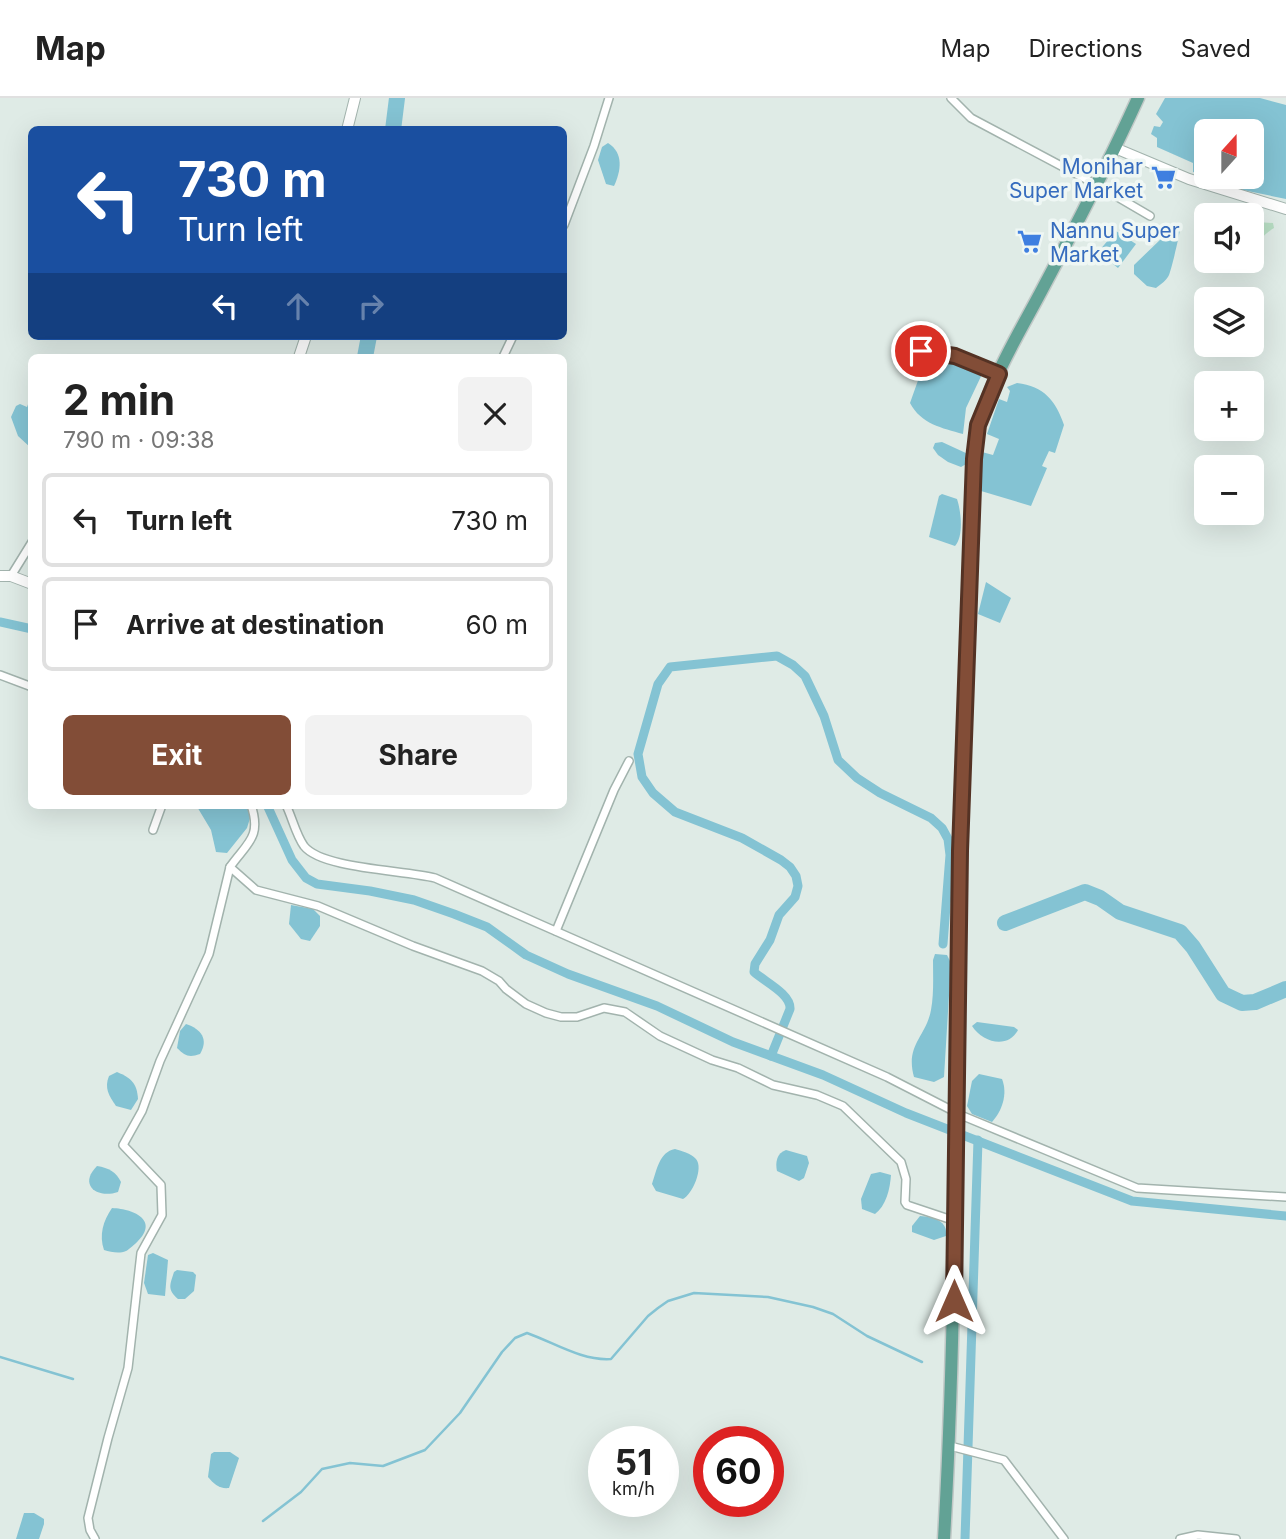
<!DOCTYPE html>
<html lang="en">
<head>
<meta charset="utf-8">
<style>
  body { margin:0; font-family:Inter,sans-serif; background:#f2f2f2; color:#222; height:100vh; display:flex; flex-direction:column; font-size:26px; white-space:nowrap }
  * { box-sizing:border-box; margin:0 }
  p { font-size:23px; color:#767676 }
  .icon { flex:none; width:38px; height:38px; fill:none; stroke:currentColor; stroke-width:2; stroke-linecap:round; stroke-linejoin:round }
  .map { position:relative; flex:1; overflow:hidden }
  .side { position:absolute; left:28px; top:256px; width:539px; height:455px; display:flex; flex-direction:column; background:#fff; border-radius:10px; box-shadow:0 7px 28px #0002 }
  .side>* { flex:none }
  .hud { position:absolute; left:28px; top:28px; width:539px; height:214px; border-radius:10px; box-shadow:0 7px 28px #0002; background:#1a4fa0; color:#fff; overflow:hidden }
  .needle { width:46px; rotate:21deg }
  .tools { position:absolute; left:1194px; top:21px; display:grid; gap:14px }
  .tools a { display:grid; place-items:center; width:70px; height:70px; border-radius:10px; background:#fff; box-shadow:0 7px 28px #0002; font-size:35px }
  .speed { position:absolute; left:588px; top:1328px; display:flex; gap:14px; font-size:35px; font-weight:700; text-align:center }
  .speed>* { display:grid; place-content:center; width:91px; height:91px; border-radius:50%; background:#fff; box-shadow:0 7px 28px #0002; line-height:1 }
  .speed small { font-size:18px; font-weight:400 }
  .speed .limit { border:10px solid #d22; background:#fff; color:#111 }
  .pin { position:absolute; display:grid; place-items:center; width:60px; height:60px; color:#fff; margin:-30px; border:4px solid #fff; border-radius:50%; box-shadow:0 2px 7px #0007 }
  .me { position:absolute; width:77px; margin:-38px; rotate:0deg; stroke-linejoin:round; filter:drop-shadow(0 0 5px #0008) }
  .turn { display:flex; align-items:center; gap:24px; height:147px; padding:0 35px; font-size:32px }
  .turn .icon { width:91px; height:91px; stroke-width:2.5 }
  .turn b { display:block; font-size:49px; line-height:60px }
  .lanes { display:flex; align-items:center; height:66px; padding:0 35px; background:#0003; justify-content:center; gap:35px; direction:ltr }
  .lanes .off { opacity:.35 }
  .round { display:grid; place-items:center; flex:none; width:74px; height:74px; border-radius:10px; background:#f2f2f2 }
  .headline { display:flex; align-items:center; justify-content:space-between; height:119px; padding:0 35px }
  h1 { font-size:42px; font-weight:700; line-height:52px }
  .cta { display:flex; gap:14px; margin-top:auto; padding:14px 35px }
  .cta a { flex:1; height:80px; border-radius:10px; background:#824d37; color:#fff; font-size:28px; font-weight:700; line-height:80px; text-align:center }
  .cta a+a { background:#f2f2f2; color:#222 }
  ul { padding:0; list-style:none }
  li { display:flex; align-items:center; gap:21px; height:94px; margin:0 14px 10px; padding:0 21px; border:4px solid #e0e0e0; border-radius:10px }
  li div { flex:1 }
  li b { display:block; font-size:26px }
  li em { font-style:normal }
  header { display:flex; align-items:center; gap:42px; box-sizing:border-box; height:98px; padding:0 35px; background:#fff; border-bottom:2px solid #e0e0e0 }
  header strong { font-size:33px }
  nav { display:flex; gap:38px; margin-inline-start:auto; font-size:24px }
  .map>svg:first-child { display:block }
  .green { fill:#b7ddc3 }
  .water { fill:#84c3d3 }
  .lines { fill:none; stroke-linecap:round; stroke-linejoin:round }
  .stream { stroke:#84c3d3; stroke-width:2.5 }
  .canal { stroke:#84c3d3; stroke-width:9 }
  .river { stroke:#84c3d3; stroke-width:16 }
  .minor-casing { stroke:#a2b3ad; stroke-width:10 }
  .tertiary-casing { stroke:#a2b3ad; stroke-width:12 }
  .primary-casing { stroke:#c0c8c6; stroke-width:15 }
  .minor { stroke:#fff; stroke-width:7 }
  .tertiary { stroke:#fff; stroke-width:10 }
  .primary { stroke:#62a295; stroke-width:12 }
  .primary-bridge-casing { stroke:#c0c8c6; stroke-width:15; stroke-linecap:butt }
  .primary-bridge { stroke:#62a295; stroke-width:12 }
  .route-casing { stroke:#543224; stroke-width:18 }
  .route { stroke:#824d37; stroke-width:12 }
  .labels { text-anchor:middle; dominant-baseline:central; stroke-width:7; stroke-linejoin:round; paint-order:stroke }
  .shop-label { font-size:21px; fill:#366cbe; stroke:#eff7f4; text-anchor:end }
</style>
</head>
<body>
<header>
<strong>Map</strong>
<nav><a>Map</a><a>Directions</a><a>Saved</a></nav>
</header>
<div class="map">
<svg width="1286" height="1441" viewBox="0 0 1286 1441">
  <rect width="100%" height="100%" fill="#dfebe6"/>
  <path class="green" d="M 1251,120 L 1257,124 L 1273,125 L 1274,130 C 1258,139 1255,152 1249,169 C 1235,174 1225,170 1212,163 L 1251,163 Z"/>
  <g class="water">
    <path d="M 1165,0 L 1260,0 L 1286,7 L 1286,101 L 1243,92 L 1211,82 L 1212,79 L 1251,79 L 1251,33 L 1206,33 L 1206,67 L 1201,76 L 1193,74 L 1193,65 L 1157,49 L 1157,40 L 1151,36 L 1154,28 L 1160,29 L 1163,24 L 1156,16 Z"/>
    <path d="M 608,45 C 624,55 621,73 614,88 L 606,86 L 598,62 L 602,49 Z"/>
    <path d="M 1167,127 L 1173,127 L 1180,131 C 1180,135 1171,173 1169,177 C 1167,182 1161,186 1156,190 L 1147,188 L 1134,176 L 1134,167 L 1162,140 L 1158,134 Z"/>
    <path d="M 1116,133 L 1136,146 L 1118,170 L 1098,154 Z"/>
    <path d="M 926,260 L 984,272 L 966,310 L 963,336 C 942,330 921,326 910,305 Z"/>
    <path d="M 1017,285 C 1044,288 1056,303 1064,327 L 1055,355 L 1049,353 L 1042,368 L 1047,370 L 1031,408 L 981,393 L 982,354 L 993,357 L 999,341 L 987,336 L 999,301 L 1007,304 L 1010,293 L 1007,289 Z"/>
    <path d="M 30,301 L 32,301 L 31,350 L 18,338 L 11,319 L 16,308 L 20,306 L 27,309 Z"/>
    <path d="M 942,344 L 968,356 L 968,365 L 961,369 L 948,364 L 938,357 L 933,350 L 935,345 Z"/>
    <path d="M 942,396 L 957,401 C 961,413 964,438 955,448 L 929,439 L 939,398 Z"/>
    <path d="M 986,484 L 1011,500 L 1000,525 L 978,516 Z"/>
    <path d="M 196,707 L 245,707 L 251,717 L 247,730 L 227,755 L 216,754 L 211,732 Z"/>
    <path d="M 291,807 L 313,811 L 320,818 L 320,828 L 310,843 L 301,841 L 289,826 Z"/>
    <path d="M 935,856 L 947,857 L 951,865 L 944,979 L 934,984 L 914,979 C 905,947 926,939 931,912 C 934,896 933,878 933,862 Z"/>
    <path d="M 977,924 L 1014,929 L 1018,932 C 1008,951 983,945 972,928 Z"/>
    <path d="M 186,926 C 201,931 209,941 200,956 C 189,960 185,958 177,950 L 180,933 Z"/>
    <path d="M 117,974 C 132,980 137,986 138,1001 L 131,1012 L 116,1008 C 109,998 104,990 109,978 Z"/>
    <path d="M 979,976 L 1002,981 C 1008,996 1002,1013 992,1024 L 972,1016 L 967,1008 L 972,983 Z"/>
    <path d="M 675,1051 C 681,1053 691,1055 696,1061 C 704,1070 692,1097 683,1101 L 656,1093 L 652,1086 C 657,1072 659,1054 675,1051 Z"/>
    <path d="M 786,1052 L 807,1058 L 809,1065 L 804,1080 L 799,1083 L 777,1073 C 775,1064 777,1055 786,1052 Z"/>
    <path d="M 97,1068 C 109,1070 116,1074 121,1084 L 118,1094 C 97,1101 78,1087 97,1068 Z"/>
    <path d="M 880,1074 L 891,1077 C 890,1091 886,1108 875,1116 L 862,1111 L 861,1101 L 871,1076 Z"/>
    <path d="M 112,1110 C 135,1111 161,1123 135,1146 C 135,1146 127,1153 126,1153 C 119,1156 111,1154 104,1152 C 99,1137 103,1123 112,1110 Z"/>
    <path d="M 920,1118 C 934,1119 948,1123 946,1138 L 934,1142 L 912,1134 L 912,1128 Z"/>
    <path d="M 153,1155 L 168,1162 L 165,1198 L 148,1196 L 144,1185 L 148,1157 Z"/>
    <path d="M 177,1172 L 193,1174 L 196,1177 L 194,1193 L 185,1201 L 178,1201 C 167,1191 170,1187 174,1174 Z"/>
    <path d="M 214,1354 L 230,1354 L 239,1360 L 229,1390 C 219,1391 214,1386 208,1379 L 211,1356 Z"/>
    <path d="M 24,1415 L 34,1415 L 44,1421 L 44,1426 L 39,1441 L 16,1441 Z"/>
  </g>
  <g class="lines">
    <g class="stream">
      <path d="M 0,1259 L 73,1281"/>
      <path d="M 263,1423 L 301,1394 L 322,1371 L 350,1365 L 383,1368 L 425,1352 L 460,1315 L 502,1254 L 515,1240 L 527,1235 C 555,1245 582,1263 611,1261 L 648,1218 L 658,1210 L 668,1203 L 694,1195 L 768,1199 L 813,1209 L 833,1216 L 867,1238 L 922,1264"/>
    </g>
    <g class="canal">
      <path d="M 0,524 L 32,531"/>
      <path d="M 267,707 L 292,762 L 306,780 L 317,786 L 370,793 L 414,802 L 454,816 L 487,829 L 526,857 L 568,876 L 657,908 L 733,944 L 823,977 L 906,1015 L 1132,1103 L 1286,1118"/>
      <path d="M 771,958 L 790,911 C 791,896 765,884 754,874 L 755,866 L 770,842 L 779,817 L 795,799 L 798,788 L 796,778 L 790,769 L 781,762 L 742,740 L 675,714 L 653,695 L 642,679 L 638,656 L 658,586 L 670,569 L 777,558 L 793,567 L 805,578 L 824,618 L 838,662 L 857,680 L 880,695 L 931,720 L 942,730 L 948,741 L 950,757 L 943,846"/>
      <path d="M 965,1441 L 978,1042"/>
    </g>
    <g class="river">
      <path d="M 393,32 L 397,0"/>
      <path d="M 365,259 L 369,238"/>
      <path d="M 1005,825 L 1085,794 L 1100,800 L 1120,814 L 1180,834 L 1193,849 L 1223,896 L 1242,905 L 1255,904 L 1286,891"/>
    </g>
    <defs>
      <g id="minor">
        <path d="M 951,0 L 971,20 L 1097,87 L 1150,118"/>
        <path d="M 564,127 L 594,48 L 609,0"/>
        <path d="M 900,242 L 921,253 L 955,258 L 998,275"/>
        <path d="M 503,259 L 513,238"/>
        <path d="M 11,478 L 32,444"/>
        <path d="M 0,577 L 32,589"/>
        <path d="M 251,707 C 262,739 247,745 230,769 L 256,792 L 318,808 L 413,848 L 482,873 L 499,883 L 506,891 L 526,906 L 546,915 L 561,919 L 577,919 L 604,910 L 625,914 L 660,938 L 712,962 L 738,970 L 773,987 L 817,997 L 843,1008 L 901,1064 L 906,1081 L 905,1104 L 907,1107 L 955,1123"/>
        <path d="M 286,707 C 292,719 296,737 304,748 C 322,771 404,772 435,780 L 887,979 L 963,1018 L 1137,1090 L 1286,1099"/>
        <path d="M 153,732 L 162,707"/>
        <path d="M 556,833 L 614,692 L 629,663"/>
        <path d="M 950,1348 L 1004,1362 L 1064,1441"/>
        <path d="M 95,1441 L 90,1432 L 88,1420 L 108,1340 L 128,1270 L 141,1155 L 162,1117 L 161,1087 L 123,1047 L 142,1013 L 160,963 L 209,856 L 230,769"/>
        <path d="M 1180,1441 L 1198,1437 L 1236,1441"/>
      </g>
      <g id="tertiary">
        <path d="M 347,32 L 355,0"/>
        <path d="M 1115,50 L 1189,81 L 1286,111"/>
        <path d="M 299,259 L 306,238"/>
        <path d="M 0,478 L 11,478 L 32,486"/>
      </g>
      <g id="primary">
        <path d="M 957,1006 L 960,753 L 974,361 C 978,298 1016,242 1044,188 C 1077,126 1109,64 1138,0"/>
        <path d="M 944,1441 C 951,1317 954,1194 955,1070"/>
      </g>
    </defs>
    <use href="#minor" class="minor-casing"/>
    <use href="#tertiary" class="tertiary-casing"/>
    <use href="#primary" class="primary-casing"/>
    <use href="#minor" class="minor"/>
    <use href="#tertiary" class="tertiary"/>
    <use href="#primary" class="primary"/>
    <defs>
      <path id="primary-bridge" d="M 955,1070 L 957,1006"/>
    </defs>
    <use href="#primary-bridge" class="primary-bridge-casing"/>
    <use href="#primary-bridge" class="primary-bridge"/>
  </g>
  <g class="lines">
    <defs>
      <path id="route" d="M 921,253 L 955,258 L 999,276 L 978,327 L 974,361 L 960,753 L 954,1203"/>
    </defs>
    <use href="#route" class="route-casing"/>
    <use href="#route" class="route"/>
  </g>
  <defs>
    <symbol id="supermarket-bare" viewBox="-9 -9 18 18"><path d="M-6-5.5h2.5l.6 2H6L4.5 2H-2.5L-4.4-4H-6ZM-1.5 3.2a1.3 1.3 0 1 0 .1 0ZM3 3.2a1.3 1.3 0 1 0 .1 0Z" fill="#3f7fe0" stroke="#eff7f4" stroke-width="2.5" paint-order="stroke"/></symbol>
  </defs>
  <g fill-rule="evenodd">
    <use href="#supermarket-bare" x="1146" y="62" width="35" height="35"/>
    <use href="#supermarket-bare" x="1012" y="126" width="35" height="35"/>
  </g>
  <g class="labels">
    <g class="shop-label">
      <text x="1143" y="68">Monihar<tspan x="1143" dy="24">Super Market</tspan></text>
      <text x="1050" y="132" text-anchor="start">Nannu Super<tspan x="1050" dy="24">Market</tspan></text>
    </g>
  </g>
</svg>
<div class="tools">
<a><svg class="needle" viewBox="-14 -14 28 28"><path d="M0-13l5 13h-10z" fill="#e53935"/><path d="M0 13l5-13h-10z" fill="#767676"/></svg></a>
<a><svg class="icon" aria-label="sound" viewBox="0 0 24 24"><path d="M4 9h4l5-4v14l-5-4H4zM17 9q2 3 0 6"/></svg></a>
<a><svg class="icon" aria-label="layers" viewBox="0 0 24 24"><path d="M12 4l9 5-9 5-9-5zM3 14l9 5 9-5"/></svg></a>
<a>+</a>
<a>−</a>
</div>
<div class="speed"><div>51<small>km/h</small></div><div class="limit">60</div></div>
<div class="pin" style="left:921px;top:253px;background:#d93025"><svg class="icon" aria-label="arrive" viewBox="0 0 24 24"><path d="M6 21V4h12l-3 4 3 4H6"/></svg></div>
<svg class="me" style="left:954px;top:1203px" viewBox="-20 -20 40 40"><path d="M0-17L14 15 0 8-14 15z" fill="#824d37" stroke="#fff" stroke-width="4"/></svg>
<div class="hud">
<div class="turn"><svg class="icon" aria-label="left" viewBox="0 0 24 24"><path d="M17 20v-9H6M10 6l-5 5 5 5"/></svg><div><b>730 m</b>Turn left</div></div>
<div class="lanes"><svg class="icon" aria-label="left" viewBox="0 0 24 24"><path d="M17 20v-9H6M10 6l-5 5 5 5"/></svg><svg class="icon off" aria-label="ahead" viewBox="0 0 24 24"><path d="M12 20V5M6 11l6-6 6 6"/></svg><svg class="icon off" aria-label="right" viewBox="0 0 24 24"><path d="M7 20v-9h11M14 6l5 5-5 5"/></svg></div>
</div>
<section class="side">
<div class="headline"><div><h1>2 min</h1><p>790 m · 09:38</p></div><a class="round"><svg class="icon" aria-label="close" viewBox="0 0 24 24"><path d="M6 6l12 12M18 6L6 18"/></svg></a></div>
<ul>
<li><svg class="icon" aria-label="left" viewBox="0 0 24 24"><path d="M17 20v-9H6M10 6l-5 5 5 5"/></svg><div><b>Turn left</b></div><em>730 m</em></li>
<li><svg class="icon" aria-label="arrive" viewBox="0 0 24 24"><path d="M6 21V4h12l-3 4 3 4H6"/></svg><div><b>Arrive at destination</b></div><em>60 m</em></li>
</ul>
<div class="cta"><a>Exit</a><a>Share</a></div>
</section>
</div>
</body>
</html>
